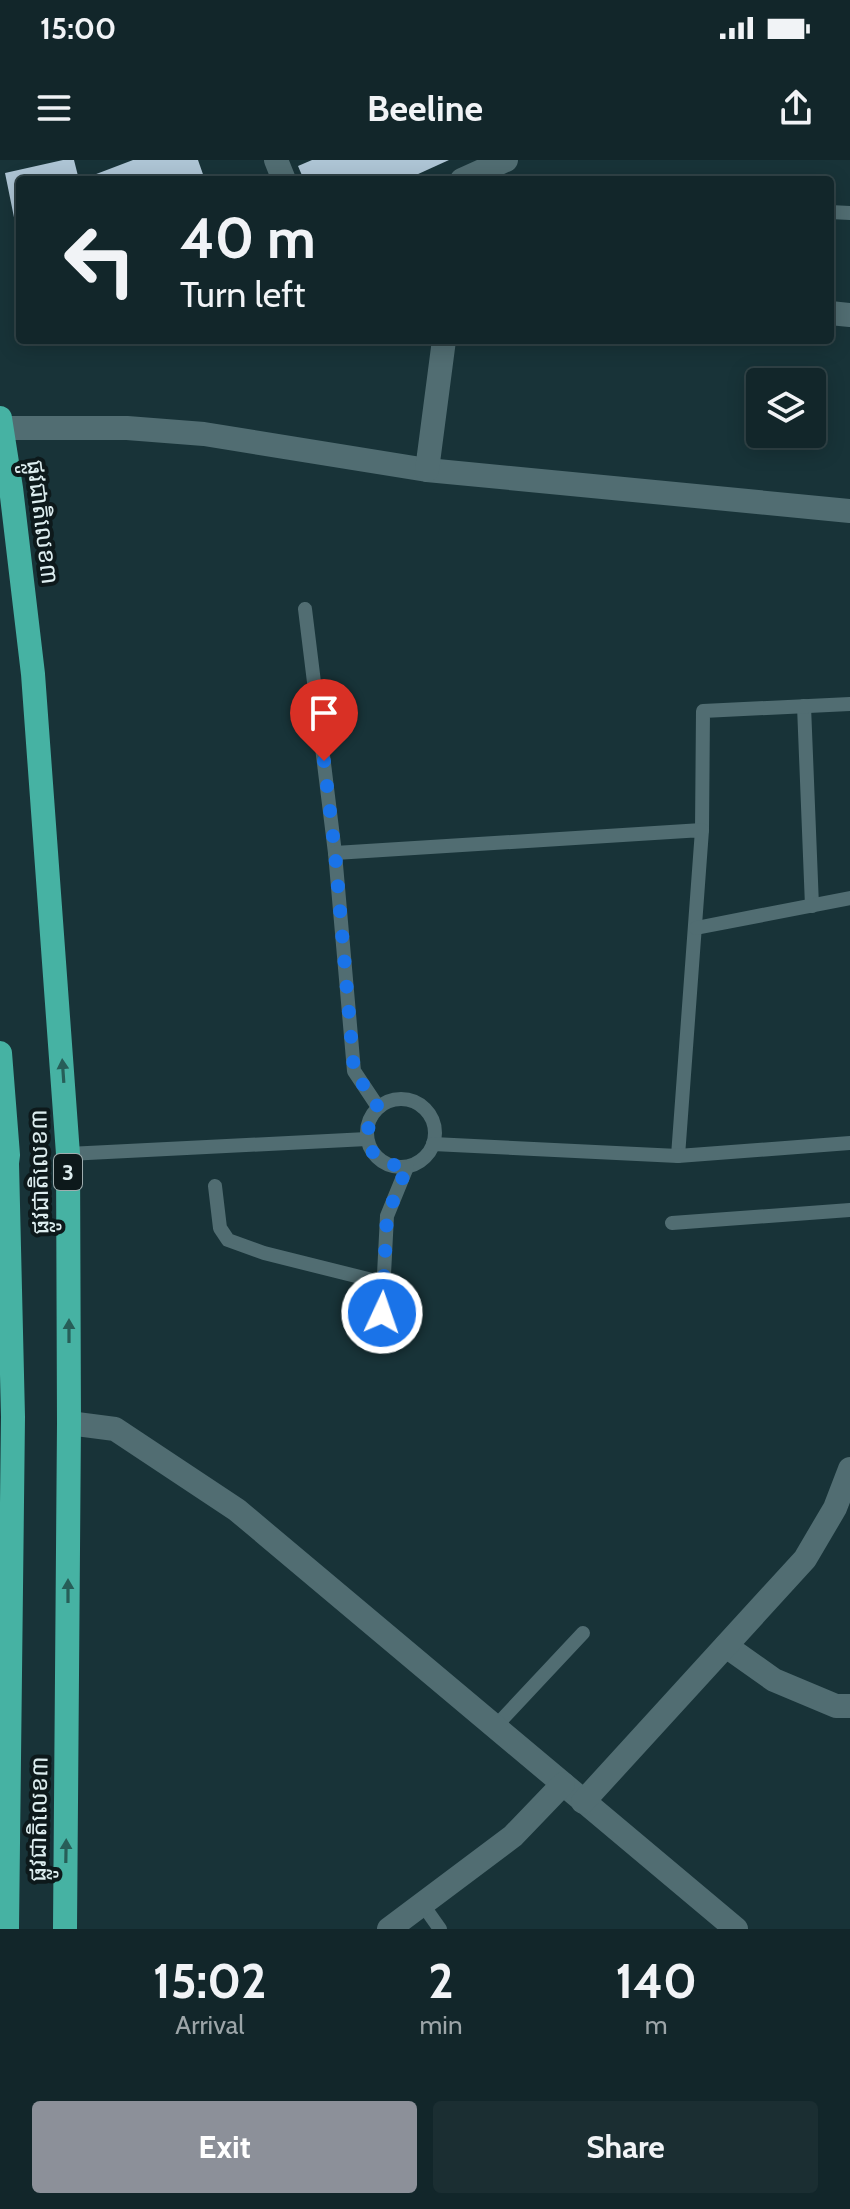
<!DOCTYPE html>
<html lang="en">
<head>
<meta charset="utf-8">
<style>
  body { margin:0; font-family:Cabin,"Noto Sans Khmer",sans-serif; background:#1b2e32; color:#f1f3f6; height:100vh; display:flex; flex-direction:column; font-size:30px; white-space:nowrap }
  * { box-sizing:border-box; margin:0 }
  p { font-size:26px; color:#9ca5a8 }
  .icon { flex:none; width:44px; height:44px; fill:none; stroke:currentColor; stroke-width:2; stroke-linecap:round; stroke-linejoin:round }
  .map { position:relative; height:1769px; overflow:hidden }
  .panel { display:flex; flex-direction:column; background:#12262a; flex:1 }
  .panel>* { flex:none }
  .top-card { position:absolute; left:16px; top:16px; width:818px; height:168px; border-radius:8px; box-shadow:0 4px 20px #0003,0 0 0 2px #314347; background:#12262a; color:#f1f3f6; overflow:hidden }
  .controls { position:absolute; left:746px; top:208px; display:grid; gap:16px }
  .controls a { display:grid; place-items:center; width:80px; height:80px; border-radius:8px; background:#12262a; box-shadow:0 4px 20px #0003,0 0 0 2px #314347; font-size:40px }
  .pin { position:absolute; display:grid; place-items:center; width:68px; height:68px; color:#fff; margin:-82px -34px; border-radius:50% 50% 50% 0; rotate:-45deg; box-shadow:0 0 8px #0007 }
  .pin .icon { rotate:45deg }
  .me { position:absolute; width:88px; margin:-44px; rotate:3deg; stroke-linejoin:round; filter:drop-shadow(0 0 6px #0008) }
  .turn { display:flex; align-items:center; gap:28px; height:168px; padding:0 32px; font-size:36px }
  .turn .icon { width:104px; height:104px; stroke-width:2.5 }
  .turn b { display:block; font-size:56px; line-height:68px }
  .eta { display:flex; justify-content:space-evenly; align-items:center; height:136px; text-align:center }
  .eta b { font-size:48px; font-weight:700; line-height:56px }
  .primary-button { display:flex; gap:16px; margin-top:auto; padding:16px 32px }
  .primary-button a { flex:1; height:92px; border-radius:8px; background:#8c9099; color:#fff; font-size:32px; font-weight:700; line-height:92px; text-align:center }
  .primary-button a+a { background:#1b2e32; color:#f1f3f6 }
  .status { display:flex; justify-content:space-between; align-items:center; height:56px; padding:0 40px; background:#12262a; direction:ltr }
  .status svg { height:22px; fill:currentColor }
  header { display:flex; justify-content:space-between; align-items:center; height:104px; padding:0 32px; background:#12262a; font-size:36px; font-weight:700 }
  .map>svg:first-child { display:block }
  .building { fill:#aec5d5 }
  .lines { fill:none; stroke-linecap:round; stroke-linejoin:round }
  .lane { stroke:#516d72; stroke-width:14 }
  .street { stroke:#516d72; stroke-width:24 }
  .highway { stroke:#46b2a3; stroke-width:24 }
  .oneway { fill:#275e58 }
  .route { stroke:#1a73e8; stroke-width:14; stroke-dasharray:0 25.2 }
  .labels { text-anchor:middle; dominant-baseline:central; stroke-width:8; stroke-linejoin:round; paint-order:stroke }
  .shield { fill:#0d191b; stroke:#9fadaf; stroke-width:2 }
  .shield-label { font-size:22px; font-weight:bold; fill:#ddedef }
  .street-label { font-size:24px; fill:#ddedef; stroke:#0d191b }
</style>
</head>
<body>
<div class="status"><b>15:00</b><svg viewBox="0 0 49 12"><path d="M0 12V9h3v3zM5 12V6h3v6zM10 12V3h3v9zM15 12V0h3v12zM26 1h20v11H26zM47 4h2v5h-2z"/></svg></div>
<header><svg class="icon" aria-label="menu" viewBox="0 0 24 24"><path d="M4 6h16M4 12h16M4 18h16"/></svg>Beeline<svg class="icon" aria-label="share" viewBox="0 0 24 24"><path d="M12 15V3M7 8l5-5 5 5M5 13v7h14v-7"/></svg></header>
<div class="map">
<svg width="850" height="1769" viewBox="0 0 850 1769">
  <rect width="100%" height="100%" fill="#183338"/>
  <g class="building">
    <path d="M 63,0 L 74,0 L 79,20 L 20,20 L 19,82 L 5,13 Z"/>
    <path d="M 133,0 L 198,0 L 205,20 L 92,20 L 91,16 Z"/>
    <path d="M 312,0 L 449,0 L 405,20 L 304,20 L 298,6 Z"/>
  </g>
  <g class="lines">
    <g class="lane">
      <path d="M 830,52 L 850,53"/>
      <path d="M 305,449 L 335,693 L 354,911 L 378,947"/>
      <path d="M 804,546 L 812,746"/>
      <path d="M 702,670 L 703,551 L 850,544"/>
      <path d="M 335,693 L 702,670 L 678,996"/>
      <path d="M 696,768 L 850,738"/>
      <circle cx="401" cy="973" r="34"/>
      <path d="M 433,984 L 678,996 L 850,983"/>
      <path d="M 68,994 L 367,979"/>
      <path d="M 215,1026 L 220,1068 L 228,1080 L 264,1093 L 384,1123"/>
      <path d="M 672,1063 L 850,1050"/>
      <path d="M 382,1153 L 387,1056 L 407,1007"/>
      <path d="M 495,1567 L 583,1473"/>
      <path d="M 423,1745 L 440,1769"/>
    </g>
    <g class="street">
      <path d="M 276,0 L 284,20"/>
      <path d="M 462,20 L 506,0"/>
      <path d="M 830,153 L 850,155"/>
      <path d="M 2,268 L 127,268 L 204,274 L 427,310 L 850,351"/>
      <path d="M 427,310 L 444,180"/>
      <path d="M 69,1263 L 115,1269 L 237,1350 L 736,1769"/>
      <path d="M 726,1486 L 774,1520 L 836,1546 L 850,1546"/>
      <path d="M 583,1642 L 805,1399 L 835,1348 L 850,1309"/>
      <path d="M 389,1769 L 513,1676 L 563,1624"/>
    </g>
    <g class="highway">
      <path d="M 0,258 L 11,328 L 33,514 L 68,994 L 69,1263 L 65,1769"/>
      <path d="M 0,893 L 8,995 L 7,1003 L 13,1257 L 7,1769"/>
    </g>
  </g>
  <defs><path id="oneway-solid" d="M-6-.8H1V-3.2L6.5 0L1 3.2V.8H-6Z" transform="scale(2)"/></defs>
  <g class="oneway">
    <use href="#oneway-solid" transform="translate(63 911) rotate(-94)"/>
    <use href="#oneway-solid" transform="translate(69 1171) rotate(-90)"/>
    <use href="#oneway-solid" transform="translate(68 1431) rotate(-90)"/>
    <use href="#oneway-solid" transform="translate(66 1691) rotate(-89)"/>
  </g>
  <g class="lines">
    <path class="route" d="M 324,601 L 335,693 L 354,911 L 378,947 C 357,978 368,1004 407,1007 L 387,1056 L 382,1153"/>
  </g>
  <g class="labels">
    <rect class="shield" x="54" y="994" width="28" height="36" rx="6"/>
    <g class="shield-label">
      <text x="68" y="1012">3</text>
    </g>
    <g class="street-label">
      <text transform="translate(43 362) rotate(83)">ផ្លូវជាតិលេខ៣</text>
      <text transform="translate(39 1012) rotate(-91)">ផ្លូវជាតិលេខ៣</text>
      <text transform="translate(38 1659) rotate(-89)">ផ្លូវជាតិលេខ៣</text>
    </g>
  </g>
</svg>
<div class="controls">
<a><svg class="icon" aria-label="layers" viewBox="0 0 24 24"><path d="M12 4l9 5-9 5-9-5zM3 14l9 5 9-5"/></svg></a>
</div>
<div class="pin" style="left:324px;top:601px;background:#d93025"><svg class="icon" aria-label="arrive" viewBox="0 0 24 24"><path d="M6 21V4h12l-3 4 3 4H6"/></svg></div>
<svg class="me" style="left:382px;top:1153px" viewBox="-20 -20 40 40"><circle r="17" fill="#1a73e8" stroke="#fff" stroke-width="3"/><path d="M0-11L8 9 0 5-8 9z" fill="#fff"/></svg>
<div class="top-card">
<div class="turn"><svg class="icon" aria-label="left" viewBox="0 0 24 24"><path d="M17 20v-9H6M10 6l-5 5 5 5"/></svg><div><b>40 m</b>Turn left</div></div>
</div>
</div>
<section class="panel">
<div class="eta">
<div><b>15:02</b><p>Arrival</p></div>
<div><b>2</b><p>min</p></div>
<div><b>140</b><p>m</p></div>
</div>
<div class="primary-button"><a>Exit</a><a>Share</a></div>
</section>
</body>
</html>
